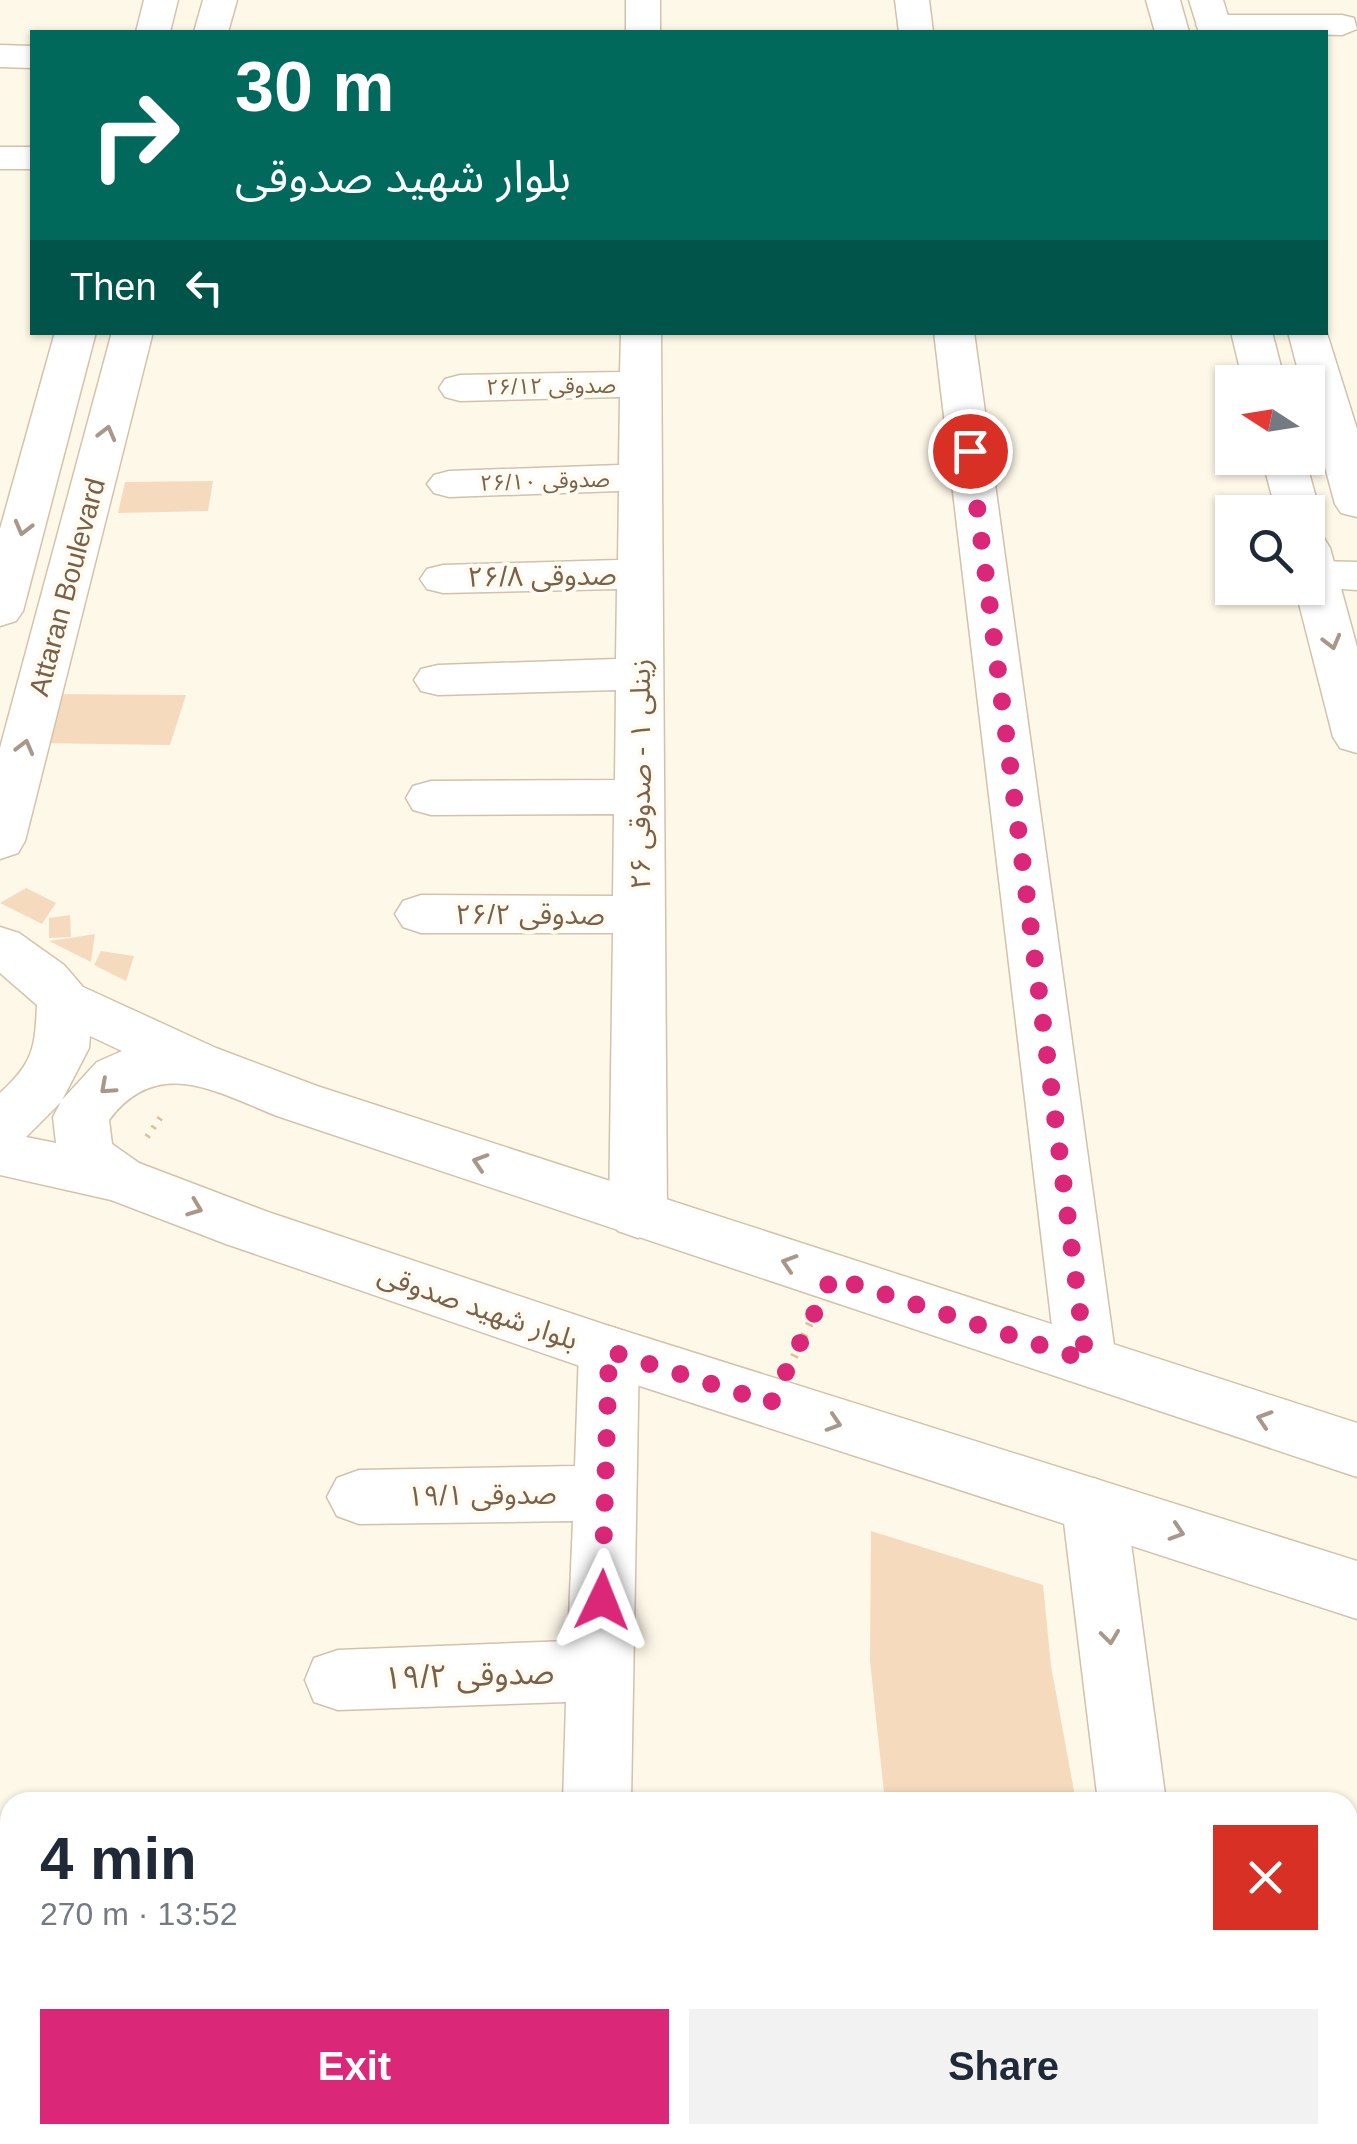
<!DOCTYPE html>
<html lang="en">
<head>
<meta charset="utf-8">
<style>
  body { margin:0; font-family:Arial,"Noto Sans Arabic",sans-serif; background:#f2f2f3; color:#1f2937; height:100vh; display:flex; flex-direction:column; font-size:38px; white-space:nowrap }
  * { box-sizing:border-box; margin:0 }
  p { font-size:32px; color:#747a83 }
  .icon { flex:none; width:55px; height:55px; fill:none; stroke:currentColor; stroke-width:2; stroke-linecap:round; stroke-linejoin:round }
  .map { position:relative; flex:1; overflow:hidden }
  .details { position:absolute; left:0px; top:1792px; width:1358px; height:352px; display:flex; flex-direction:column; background:#fff; border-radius:30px 30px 0 0; box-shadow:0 2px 8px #0004 }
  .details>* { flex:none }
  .banner { position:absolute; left:30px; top:30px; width:1298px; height:305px; border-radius:0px; box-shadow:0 2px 8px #0004; background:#00695c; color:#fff; overflow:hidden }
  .needle { width:65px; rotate:282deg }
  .fabs { position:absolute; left:1215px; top:365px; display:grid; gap:20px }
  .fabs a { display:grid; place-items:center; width:110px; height:110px; border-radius:0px; background:#fff; box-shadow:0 2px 8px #0004; font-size:50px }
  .pin { position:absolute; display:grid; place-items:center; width:85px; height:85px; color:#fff; margin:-42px; border:5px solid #fff; border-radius:50%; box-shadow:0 2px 10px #0007 }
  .me { position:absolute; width:110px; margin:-55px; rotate:2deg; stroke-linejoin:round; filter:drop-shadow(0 0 8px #0008) }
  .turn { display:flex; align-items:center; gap:35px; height:210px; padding:0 40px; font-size:45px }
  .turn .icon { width:130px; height:130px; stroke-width:2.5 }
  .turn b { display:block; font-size:70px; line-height:85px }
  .then { display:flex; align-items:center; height:95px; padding:0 40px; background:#0003; gap:20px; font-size:38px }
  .round { display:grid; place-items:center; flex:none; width:105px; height:105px; border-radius:0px; background:#f2f2f3 }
  .head { display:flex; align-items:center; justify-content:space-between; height:170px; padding:0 40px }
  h1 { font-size:60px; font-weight:700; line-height:75px }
  .primary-button { display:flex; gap:20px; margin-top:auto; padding:20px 40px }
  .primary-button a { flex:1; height:115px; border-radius:0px; background:#db2777; color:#fff; font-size:40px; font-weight:700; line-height:115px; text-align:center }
  .primary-button a+a { background:#f2f2f3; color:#1f2937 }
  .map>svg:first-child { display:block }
  .building { fill:#f6dabe }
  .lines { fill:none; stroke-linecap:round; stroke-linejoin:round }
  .minor-casing { stroke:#d2c1ac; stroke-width:3 }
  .tertiary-casing { stroke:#d2c1ac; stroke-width:3 }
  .secondary-casing { stroke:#d5c2aa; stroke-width:3 }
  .path-far1 { stroke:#dcbea0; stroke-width:6; stroke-dasharray:2.5 8; stroke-linecap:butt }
  .path { stroke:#dcbea0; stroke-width:8; stroke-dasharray:2.5 9; stroke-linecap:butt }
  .minor { fill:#fff; fill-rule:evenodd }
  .tertiary { fill:#fff; fill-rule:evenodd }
  .secondary { fill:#fff; fill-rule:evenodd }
  .oneway { stroke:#a99889 }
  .route { stroke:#db2777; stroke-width:18; stroke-dasharray:0 32.4 }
  .labels { text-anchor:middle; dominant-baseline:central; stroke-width:8; stroke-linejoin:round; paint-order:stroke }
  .far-street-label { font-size:22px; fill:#7b6049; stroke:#fffbf0 }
  .street-label { font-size:28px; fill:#7b6049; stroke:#fffbf0 }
  .near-street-label { font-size:32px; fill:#7b6049; stroke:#fffbf0 }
</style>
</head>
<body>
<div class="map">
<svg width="1357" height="2144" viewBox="0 0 1357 2144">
  <rect width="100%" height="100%" fill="#fef8e8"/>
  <g class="building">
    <path d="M 213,481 L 208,511 L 118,513 L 125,482 Z"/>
    <path d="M 49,694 L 186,695 L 170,745 L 35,743 Z"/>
    <path d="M 26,888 L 56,903 L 42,924 L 0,903 Z"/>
    <path d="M 70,915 L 71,937 L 49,938 L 49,918 Z"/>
    <path d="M 95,934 L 91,962 L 49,941 L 70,938 Z"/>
    <path d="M 101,951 L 134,956 L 126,981 L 94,965 Z"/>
    <path d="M 871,1531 L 1043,1585 L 1051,1666 L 1076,1802 L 885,1802 L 870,1661 Z"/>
    <path d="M 909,2135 L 1111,2135 L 1112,2144 L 910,2144 Z"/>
  </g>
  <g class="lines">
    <defs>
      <g id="minor">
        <rect x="626" y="0" width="34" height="32"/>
        <path d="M 895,0 L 929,0 L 933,32 L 899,32 Z"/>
        <path d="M 1213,15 L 1342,15 L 1354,18 L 1357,29 L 1342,35 L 1201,32 L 1196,25 L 1201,18 Z"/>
        <path d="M 0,45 L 32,46 L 32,68 L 0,67 Z"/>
        <rect x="0" y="147" width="32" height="22"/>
        <path d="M 621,332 L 661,332 L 667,1215 L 658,1231 L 638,1238 L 618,1231 L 609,1215 L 613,933 L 421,933 L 403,927 L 395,914 L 403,901 L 421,895 L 613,896 L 614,814 L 431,815 L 413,810 L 406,798 L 413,786 L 431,781 L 615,780 L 616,690 L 438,695 L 421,691 L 414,680 L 421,669 L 438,665 L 616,659 L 617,589 L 443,593 L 427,589 L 420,579 L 427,569 L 443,565 L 618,560 L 619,491 L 449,497 L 434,493 L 427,484 L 434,475 L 449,471 L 619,465 L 620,397 L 460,401 L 445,397 L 439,388 L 445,379 L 460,375 L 620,372 Z"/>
        <path d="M 934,332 L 974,332 L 1116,1360 L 1107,1378 L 1086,1385 L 1065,1378 L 1056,1360 Z"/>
        <path d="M 1315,561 L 1357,562 L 1357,590 L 1308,587 L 1308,563 Z"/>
        <path d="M 609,1326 L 630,1333 L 639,1351 L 631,1802 L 563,1802 L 566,1702 L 338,1710 L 314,1702 L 305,1680 L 314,1658 L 338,1650 L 568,1641 L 573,1521 L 359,1524 L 337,1516 L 327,1497 L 337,1478 L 359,1470 L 575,1466 L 579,1351 L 588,1333 Z"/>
        <path d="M 1094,1478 L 1116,1487 L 1126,1506 L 1166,1802 L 1098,1802 L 1062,1506 L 1072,1487 Z"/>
        <rect x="549" y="2135" width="76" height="9"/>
        <path d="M 1136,2135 L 1212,2135 L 1213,2144 L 1137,2144 Z"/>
      </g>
      <g id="tertiary">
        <path d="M 1146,0 L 1180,0 L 1189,32 L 1155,32 Z"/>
        <path d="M 1189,0 L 1223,0 L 1233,32 L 1199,32 Z"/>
        <path d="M 1325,327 L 1357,429 L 1357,517 L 1341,513 L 1335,504 L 1308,404 L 1308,382 L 1301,382 L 1288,332 L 1325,332 Z"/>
        <path d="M 1231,332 L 1272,332 L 1285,382 L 1243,382 Z"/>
        <path d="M 1262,458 L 1305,458 L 1320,512 L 1314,522 L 1308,523 L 1308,512 L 1276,512 Z"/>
        <path d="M 1308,534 L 1324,538 L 1330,548 L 1357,647 L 1357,753 L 1340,748 L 1333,737 L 1295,588 L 1308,588 Z"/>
      </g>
      <g id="secondary">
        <path d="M 144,0 L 178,0 L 170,32 L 136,32 Z"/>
        <path d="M 203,0 L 237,0 L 228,32 L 194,32 Z"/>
        <path d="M 55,332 L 96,332 L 23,611 L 16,621 L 0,626 L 0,529 Z"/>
        <path d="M 112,332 L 153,332 L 25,841 L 18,853 L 0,859 L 0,748 Z"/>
        <path d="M 0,927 L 19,933 L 64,965 L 83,987 L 216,1048 L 317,1086 L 1357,1423 L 1357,1477 L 277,1116 C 216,1092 158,1055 109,1120 L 112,1144 L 139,1163 L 268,1212 L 609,1326 L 1357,1561 L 1357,1619 L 609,1376 L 226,1244 L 111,1200 L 0,1175 L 0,1093 C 33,1063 35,1049 37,1005 L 0,973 ZM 90,1036 L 122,1051 L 97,1062 L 62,1100 L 89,1048 ZM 61,1102 L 53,1117 L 56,1143 L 26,1137 Z"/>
      </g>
    </defs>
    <use href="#minor" class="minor-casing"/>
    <use href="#tertiary" class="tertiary-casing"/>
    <use href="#secondary" class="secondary-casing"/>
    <path class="path-far1" d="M 147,1137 L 163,1114"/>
    <path class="path" d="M 794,1357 L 810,1323"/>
    <use href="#minor" class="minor"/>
    <use href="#tertiary" class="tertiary"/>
    <use href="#secondary" class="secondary"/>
  </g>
  <defs><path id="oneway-chevron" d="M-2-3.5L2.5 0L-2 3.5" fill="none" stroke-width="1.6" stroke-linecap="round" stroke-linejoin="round" transform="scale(2.5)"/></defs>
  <g class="oneway">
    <use href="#oneway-chevron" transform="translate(107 433) rotate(-75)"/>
    <use href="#oneway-chevron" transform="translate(23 528) rotate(105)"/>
    <use href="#oneway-chevron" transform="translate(1332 642) rotate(75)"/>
    <use href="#oneway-chevron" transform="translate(25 747) rotate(-75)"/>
    <use href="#oneway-chevron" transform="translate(107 1087) rotate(138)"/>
    <use href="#oneway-chevron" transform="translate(480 1162) rotate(-162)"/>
    <use href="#oneway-chevron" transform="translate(195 1208) rotate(21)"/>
    <use href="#oneway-chevron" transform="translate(789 1263) rotate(-162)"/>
    <use href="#oneway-chevron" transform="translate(1264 1419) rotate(-162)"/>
    <use href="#oneway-chevron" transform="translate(834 1423) rotate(18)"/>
    <use href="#oneway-chevron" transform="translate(1177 1532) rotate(18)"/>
    <use href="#oneway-chevron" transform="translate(1110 1637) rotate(83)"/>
  </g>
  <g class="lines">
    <path class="route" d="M 602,1600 L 609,1351 L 771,1403 L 832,1277 L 1086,1360 L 970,451"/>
  </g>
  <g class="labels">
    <g class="far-street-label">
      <text transform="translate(551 386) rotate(-1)">صدوقی ۲۶/۱۲</text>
      <text transform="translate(545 481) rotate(-2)">صدوقی ۲۶/۱۰</text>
    </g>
    <g class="street-label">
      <text transform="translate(542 576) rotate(-1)">صدوقی ۲۶/۸</text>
      <text transform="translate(67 587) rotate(-75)">Attaran Boulevard</text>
      <text transform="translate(640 774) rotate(-90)">زینلی ۱ - صدوقی ۲۶</text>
      <text x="530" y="914">صدوقی ۲۶/۲</text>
      <text transform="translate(478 1307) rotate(19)">بلوار شهید صدوقی</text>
      <text transform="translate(482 1495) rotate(-1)">صدوقی ۱۹/۱</text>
    </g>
    <g class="near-street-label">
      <text transform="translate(469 1675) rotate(-2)">صدوقی ۱۹/۲</text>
    </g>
  </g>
</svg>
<div class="fabs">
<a><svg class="needle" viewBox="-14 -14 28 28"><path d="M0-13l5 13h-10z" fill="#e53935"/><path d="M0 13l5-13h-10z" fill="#747a83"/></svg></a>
<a><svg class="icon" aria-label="search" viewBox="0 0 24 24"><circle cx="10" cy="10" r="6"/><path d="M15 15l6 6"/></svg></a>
</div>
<div class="pin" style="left:970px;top:451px;background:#d93025"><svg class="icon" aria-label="arrive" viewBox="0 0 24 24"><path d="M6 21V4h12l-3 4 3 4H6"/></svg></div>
<svg class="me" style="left:602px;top:1600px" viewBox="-20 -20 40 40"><path d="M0-17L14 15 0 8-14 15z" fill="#db2777" stroke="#fff" stroke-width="4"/></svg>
<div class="banner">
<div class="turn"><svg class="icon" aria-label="right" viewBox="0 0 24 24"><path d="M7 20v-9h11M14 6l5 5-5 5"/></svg><div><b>30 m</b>بلوار شهید صدوقی</div></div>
<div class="then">Then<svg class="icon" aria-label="left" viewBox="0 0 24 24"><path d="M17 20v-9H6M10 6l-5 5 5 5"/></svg></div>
</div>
<section class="details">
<div class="head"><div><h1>4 min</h1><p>270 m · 13:52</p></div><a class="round" style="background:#d93025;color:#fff"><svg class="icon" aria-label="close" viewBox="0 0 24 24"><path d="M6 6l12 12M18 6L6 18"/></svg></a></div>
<div class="primary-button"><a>Exit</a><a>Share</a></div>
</section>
</div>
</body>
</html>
